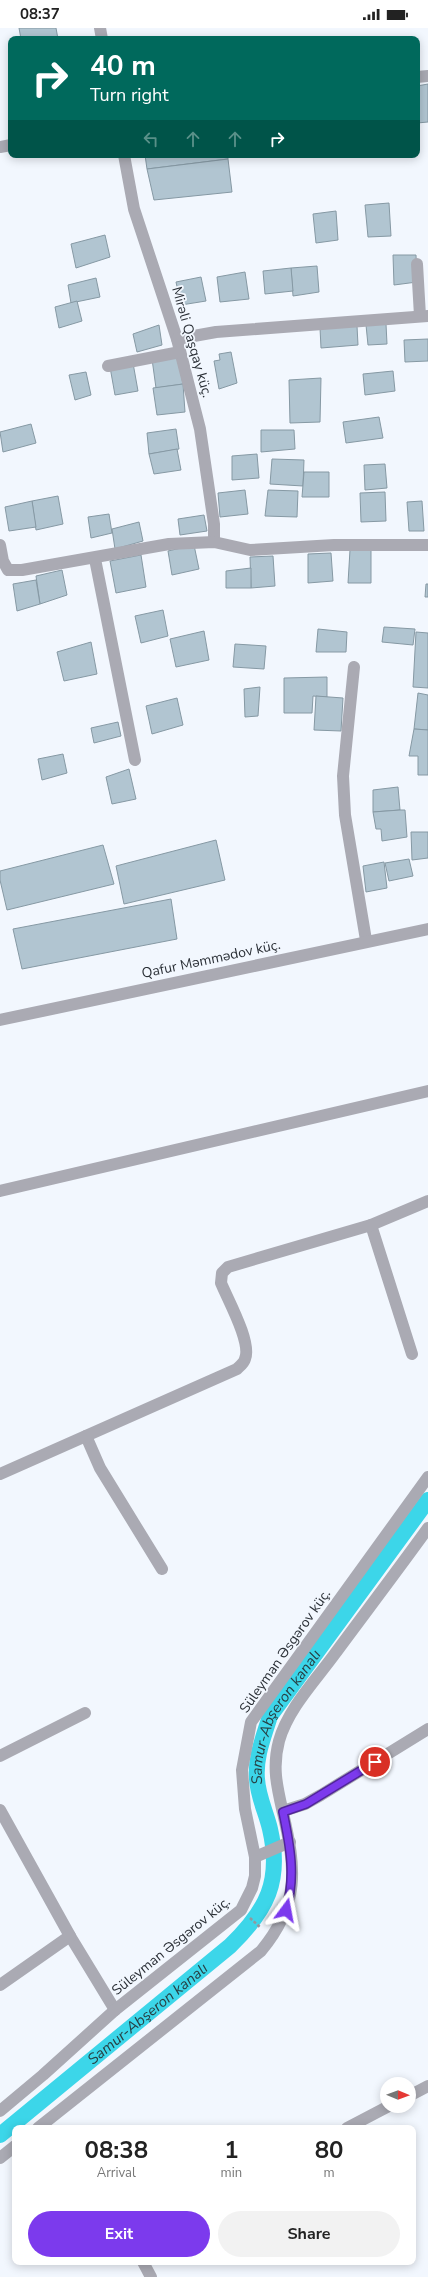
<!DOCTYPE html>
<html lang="en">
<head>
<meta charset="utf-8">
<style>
  body { margin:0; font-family:"Nunito Sans",sans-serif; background:#f2f2f2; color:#222; height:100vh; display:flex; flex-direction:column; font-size:15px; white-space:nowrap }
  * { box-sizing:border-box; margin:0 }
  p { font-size:13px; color:#767676 }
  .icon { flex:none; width:22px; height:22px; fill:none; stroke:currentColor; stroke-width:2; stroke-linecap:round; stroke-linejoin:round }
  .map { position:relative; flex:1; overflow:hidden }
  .sheet { position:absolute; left:12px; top:2097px; width:404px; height:140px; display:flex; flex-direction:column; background:#fff; border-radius:8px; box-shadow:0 2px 10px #0003 }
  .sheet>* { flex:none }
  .banner { position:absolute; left:8px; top:8px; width:412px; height:122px; border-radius:8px; box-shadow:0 2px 10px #0003; background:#00695c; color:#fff; overflow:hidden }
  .needle { width:26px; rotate:91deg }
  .controls { position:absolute; left:380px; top:2049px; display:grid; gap:8px }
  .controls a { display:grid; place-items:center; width:36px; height:36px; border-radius:50%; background:#fff; box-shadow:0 2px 10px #0003; font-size:20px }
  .pin { position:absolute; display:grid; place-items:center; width:34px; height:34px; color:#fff; margin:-17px; border:2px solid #fff; border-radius:50%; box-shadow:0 1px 4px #0007 }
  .me { position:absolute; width:44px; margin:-22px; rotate:13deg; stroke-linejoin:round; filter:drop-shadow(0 0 3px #0008) }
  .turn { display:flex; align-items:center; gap:14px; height:84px; padding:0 16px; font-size:18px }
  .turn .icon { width:52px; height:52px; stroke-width:2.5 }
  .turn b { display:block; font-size:28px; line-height:34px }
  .lanes { display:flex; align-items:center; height:38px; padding:0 16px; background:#0003; justify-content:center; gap:20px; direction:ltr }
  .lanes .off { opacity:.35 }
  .eta { display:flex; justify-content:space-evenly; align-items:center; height:68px; text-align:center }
  .eta b { font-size:24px; font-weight:700; line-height:28px }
  .cta { display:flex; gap:8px; margin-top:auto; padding:8px 16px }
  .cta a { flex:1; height:46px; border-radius:24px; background:#7c3aed; color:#fff; font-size:16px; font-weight:700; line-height:46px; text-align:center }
  .cta a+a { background:#f2f2f2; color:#222 }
  .status { display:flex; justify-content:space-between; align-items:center; height:28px; padding:0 20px; background:#fff; direction:ltr }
  .status svg { height:11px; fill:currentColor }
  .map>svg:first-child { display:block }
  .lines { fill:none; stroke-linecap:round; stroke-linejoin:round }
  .canal { stroke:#3cd6e9; stroke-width:16 }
  .building { fill:#b1c5d1; stroke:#8699a4 }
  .path { stroke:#92979e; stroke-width:2.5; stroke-dasharray:3 2; stroke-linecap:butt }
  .minor { stroke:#aaaab3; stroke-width:12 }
  .route-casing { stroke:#51269a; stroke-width:10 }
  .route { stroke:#7c3aed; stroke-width:7 }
  .labels { text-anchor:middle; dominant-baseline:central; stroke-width:3.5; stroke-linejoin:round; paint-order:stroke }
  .street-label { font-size:14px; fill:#2b3037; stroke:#f2f7fe }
  .water-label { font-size:15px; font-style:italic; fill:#274044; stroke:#f2f7fe }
</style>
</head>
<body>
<div class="status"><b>08:37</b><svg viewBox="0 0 49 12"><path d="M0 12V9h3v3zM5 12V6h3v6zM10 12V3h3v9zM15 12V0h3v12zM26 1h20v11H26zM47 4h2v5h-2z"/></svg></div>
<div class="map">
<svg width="428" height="2249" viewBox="0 0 428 2249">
  <rect width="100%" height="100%" fill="#f2f7fe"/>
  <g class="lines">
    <path class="canal" id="s1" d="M 0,2107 L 230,1918 C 267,1882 282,1853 270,1801 C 266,1784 258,1769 257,1751 C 255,1729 264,1708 270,1688 L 428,1472"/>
  </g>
  <g class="building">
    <path d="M 19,0 L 56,0 L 58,11 L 21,11 Z"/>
    <path d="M 428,56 L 428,94 L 417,95 L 417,58 Z"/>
    <path d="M 145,127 L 228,127 L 228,131 L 147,141 Z"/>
    <path d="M 228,131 L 232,164 L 154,172 L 147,141 Z"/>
    <path d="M 389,175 L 391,208 L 368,209 L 365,177 Z"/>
    <path d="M 336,183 L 338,212 L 316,215 L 313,186 Z"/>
    <path d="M 105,207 L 110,229 L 76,240 L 71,216 Z"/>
    <path d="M 393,227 L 416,227 L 417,254 L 394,257 Z"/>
    <path d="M 317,238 L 319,264 L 293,268 L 291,240 Z"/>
    <path d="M 291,240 L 293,263 L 265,266 L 263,243 Z"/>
    <path d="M 245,244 L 249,271 L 220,274 L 217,249 Z"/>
    <path d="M 201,249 L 206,273 L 181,277 L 176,254 Z"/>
    <path d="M 96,250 L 100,269 L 71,275 L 68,257 Z"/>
    <path d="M 77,273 L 82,293 L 59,300 L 55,279 Z"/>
    <path d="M 386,296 L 387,316 L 368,317 L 366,297 Z"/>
    <path d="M 159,297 L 162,317 L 137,324 L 133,306 Z"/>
    <path d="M 357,298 L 358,317 L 321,320 L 320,300 Z"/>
    <path d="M 428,311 L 428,333 L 405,334 L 404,312 Z"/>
    <path d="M 231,324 L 237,355 L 219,361 L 214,333 L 220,332 L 219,326 Z"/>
    <path d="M 177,326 L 183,356 L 156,360 L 152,331 Z"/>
    <path d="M 133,335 L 138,363 L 115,367 L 110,339 Z"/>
    <path d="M 393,343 L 395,363 L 365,367 L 363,346 Z"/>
    <path d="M 86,344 L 91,367 L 75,372 L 69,347 Z"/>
    <path d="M 321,350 L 320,394 L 290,395 L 289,352 Z"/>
    <path d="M 183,356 L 185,384 L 157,387 L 153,360 Z"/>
    <path d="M 379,389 L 383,410 L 346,415 L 343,394 Z"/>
    <path d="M 31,396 L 36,415 L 3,424 L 0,404 Z"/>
    <path d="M 176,401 L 179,421 L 149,426 L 147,405 Z"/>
    <path d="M 261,402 L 294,402 L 295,421 L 261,424 Z"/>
    <path d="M 177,421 L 181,442 L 154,446 L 149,426 Z"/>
    <path d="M 257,426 L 259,450 L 232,452 L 232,428 Z"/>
    <path d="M 272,431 L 304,432 L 303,458 L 270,456 Z"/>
    <path d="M 385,436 L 387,460 L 365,462 L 364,437 Z"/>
    <path d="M 304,444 L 329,444 L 329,469 L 302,469 Z"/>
    <path d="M 245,462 L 248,486 L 220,489 L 218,465 Z"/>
    <path d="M 268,462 L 298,463 L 297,489 L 265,488 Z"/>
    <path d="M 385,464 L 386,493 L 361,494 L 360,465 Z"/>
    <path d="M 58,468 L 63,496 L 36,502 L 32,473 Z"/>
    <path d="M 32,473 L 36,499 L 9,503 L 5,479 Z"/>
    <path d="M 422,473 L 424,503 L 409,503 L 407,474 Z"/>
    <path d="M 109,486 L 112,505 L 91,510 L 88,489 Z"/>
    <path d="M 204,487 L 207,503 L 180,507 L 178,491 Z"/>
    <path d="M 139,494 L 143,513 L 115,521 L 112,501 Z"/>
    <path d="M 194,517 L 199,541 L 172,547 L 168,523 Z"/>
    <path d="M 350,522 L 371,522 L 371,555 L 348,555 Z"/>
    <path d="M 331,525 L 333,553 L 308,555 L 308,526 Z"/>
    <path d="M 141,527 L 146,559 L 116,565 L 110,533 Z"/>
    <path d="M 273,528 L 275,558 L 251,560 L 250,529 Z"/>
    <path d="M 251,540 L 251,560 L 226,560 L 226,543 Z"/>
    <path d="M 62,542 L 67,567 L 40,576 L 36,548 Z"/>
    <path d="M 36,552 L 40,576 L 17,583 L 13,556 Z"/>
    <path d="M 426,556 L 428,556 L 428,569 L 425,569 Z"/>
    <path d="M 163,582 L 168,608 L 141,615 L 135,588 Z"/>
    <path d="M 384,599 L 415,601 L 413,617 L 382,614 Z"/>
    <path d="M 318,601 L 347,604 L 346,624 L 316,624 Z"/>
    <path d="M 204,603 L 209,632 L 176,639 L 170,611 Z"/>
    <path d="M 416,604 L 428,605 L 428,660 L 413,659 Z"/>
    <path d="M 91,614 L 97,646 L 64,653 L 57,624 Z"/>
    <path d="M 235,616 L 266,618 L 264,641 L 233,639 Z"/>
    <path d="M 327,649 L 327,669 L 313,668 L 312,685 L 284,685 L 284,650 Z"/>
    <path d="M 260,659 L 258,688 L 245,689 L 244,661 Z"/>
    <path d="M 418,665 L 428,667 L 428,702 L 414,701 Z"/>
    <path d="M 316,668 L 343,670 L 341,703 L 314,702 Z"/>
    <path d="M 177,670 L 183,697 L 152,706 L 146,678 Z"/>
    <path d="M 118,694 L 121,708 L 94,715 L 91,700 Z"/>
    <path d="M 414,701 L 428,702 L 428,747 L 418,747 L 418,728 L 409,728 Z"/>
    <path d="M 63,726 L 67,745 L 42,752 L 38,731 Z"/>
    <path d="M 129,741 L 136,771 L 112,776 L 106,749 Z"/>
    <path d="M 398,759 L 400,782 L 373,784 L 373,762 Z"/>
    <path d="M 400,782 L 405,782 L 407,809 L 382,813 L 381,801 L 376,801 L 373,784 Z"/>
    <path d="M 411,804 L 428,804 L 428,830 L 412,832 Z"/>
    <path d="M 216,812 L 225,852 L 124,876 L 116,838 Z"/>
    <path d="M 103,817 L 114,856 L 7,882 L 0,852 L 0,843 Z"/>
    <path d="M 409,831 L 413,848 L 389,853 L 385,835 Z"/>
    <path d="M 384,834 L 387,860 L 366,864 L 363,838 Z"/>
    <path d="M 171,871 L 177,911 L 22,941 L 13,901 Z"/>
  </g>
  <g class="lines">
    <path class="path" d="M 250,1890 L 261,1900"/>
    <g class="minor">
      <path d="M 100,0 L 102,11"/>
      <path d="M 417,49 L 428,48"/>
      <path d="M 0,119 L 11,117"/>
      <path d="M 124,127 L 134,181 L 177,311 L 200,401 L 214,496 L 214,514"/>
      <path d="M 417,236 L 420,288"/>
      <path d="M 177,311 L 216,304 L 428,288"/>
      <path d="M 108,338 L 180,324"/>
      <path d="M 0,517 L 3,533 L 8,542 L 22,542 L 169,516 L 214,514 L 250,522 L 334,517 L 428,517"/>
      <path d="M 95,531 L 135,732"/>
      <path d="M 354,639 L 343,748 L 345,787 L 366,912"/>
      <path d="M 0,992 L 428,901"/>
      <path d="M 0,1163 L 428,1063"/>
      <path d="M 371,1197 L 412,1326"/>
      <path d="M 86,1408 L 100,1440 L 162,1541"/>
      <path d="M 0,1446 L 237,1341 C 240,1338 244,1335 245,1331 C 252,1315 228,1272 221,1255 L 222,1245 L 228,1239 L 371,1197 L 428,1173"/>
      <path d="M 0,1728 L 85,1685"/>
      <path d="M 0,1782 L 70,1908 L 115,1982"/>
      <path d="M 283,1783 L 305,1776 L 321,1767 L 428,1701"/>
      <path d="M 255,1829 L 290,1814"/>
      <path d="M 0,1957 L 70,1908"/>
      <path d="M 409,2068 L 428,2058"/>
      <path d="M 0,2083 L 43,2047 L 115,1982 L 241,1882 L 252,1860 L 255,1848 L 255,1829 L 245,1781 L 242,1742 L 251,1694 L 428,1449"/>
      <path d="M 38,2100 L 261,1923 C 300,1876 296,1841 283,1785 C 277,1759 272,1739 279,1713 C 288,1681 315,1653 334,1627 C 365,1585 397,1543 428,1500"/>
      <path d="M 347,2100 L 389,2078"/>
      <path d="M 0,2130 L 15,2118"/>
      <path d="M 143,2234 L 151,2249"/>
    </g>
  </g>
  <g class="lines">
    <defs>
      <path id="route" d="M 286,1882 C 296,1849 290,1817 283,1784 L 306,1776 L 375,1734"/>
    </defs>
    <use href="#route" class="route-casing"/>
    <use href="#route" class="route"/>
  </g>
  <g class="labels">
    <g class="street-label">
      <text transform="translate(192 314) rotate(74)">Mirəli Qaşqay küç.</text>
      <text transform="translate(211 931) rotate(-12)">Qafur Məmmədov küç.</text>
      <text transform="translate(285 1623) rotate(-55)">Süleyman Əsgərov küç.</text>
      <text transform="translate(171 1918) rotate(-39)">Süleyman Əsgərov küç.</text>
    </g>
    <g class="water-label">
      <text stroke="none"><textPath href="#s1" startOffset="550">Samur-Abşeron kanalı</textPath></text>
      <text stroke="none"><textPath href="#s1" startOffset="191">Samur-Abşeron kanalı</textPath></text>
    </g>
  </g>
</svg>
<div class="controls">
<a><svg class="needle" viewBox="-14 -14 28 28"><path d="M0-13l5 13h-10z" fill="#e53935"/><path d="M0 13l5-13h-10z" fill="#767676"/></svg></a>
</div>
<div class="pin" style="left:375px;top:1734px;background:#d93025"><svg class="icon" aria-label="arrive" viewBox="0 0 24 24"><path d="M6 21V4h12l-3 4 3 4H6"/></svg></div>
<svg class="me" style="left:286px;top:1882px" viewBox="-20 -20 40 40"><path d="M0-17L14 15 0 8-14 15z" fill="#7c3aed" stroke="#fff" stroke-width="4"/></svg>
<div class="banner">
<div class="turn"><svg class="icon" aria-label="right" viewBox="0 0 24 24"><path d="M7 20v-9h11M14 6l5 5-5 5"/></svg><div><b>40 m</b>Turn right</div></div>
<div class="lanes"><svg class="icon off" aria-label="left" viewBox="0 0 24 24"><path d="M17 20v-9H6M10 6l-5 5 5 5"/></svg><svg class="icon off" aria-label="ahead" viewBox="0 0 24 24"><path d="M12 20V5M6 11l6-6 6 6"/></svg><svg class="icon off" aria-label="ahead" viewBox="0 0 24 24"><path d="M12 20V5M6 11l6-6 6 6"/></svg><svg class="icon" aria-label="right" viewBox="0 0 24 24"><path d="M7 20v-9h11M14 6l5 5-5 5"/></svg></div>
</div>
<section class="sheet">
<div class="eta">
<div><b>08:38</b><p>Arrival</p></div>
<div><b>1</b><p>min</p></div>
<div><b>80</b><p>m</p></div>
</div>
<div class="cta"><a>Exit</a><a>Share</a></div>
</section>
</div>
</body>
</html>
